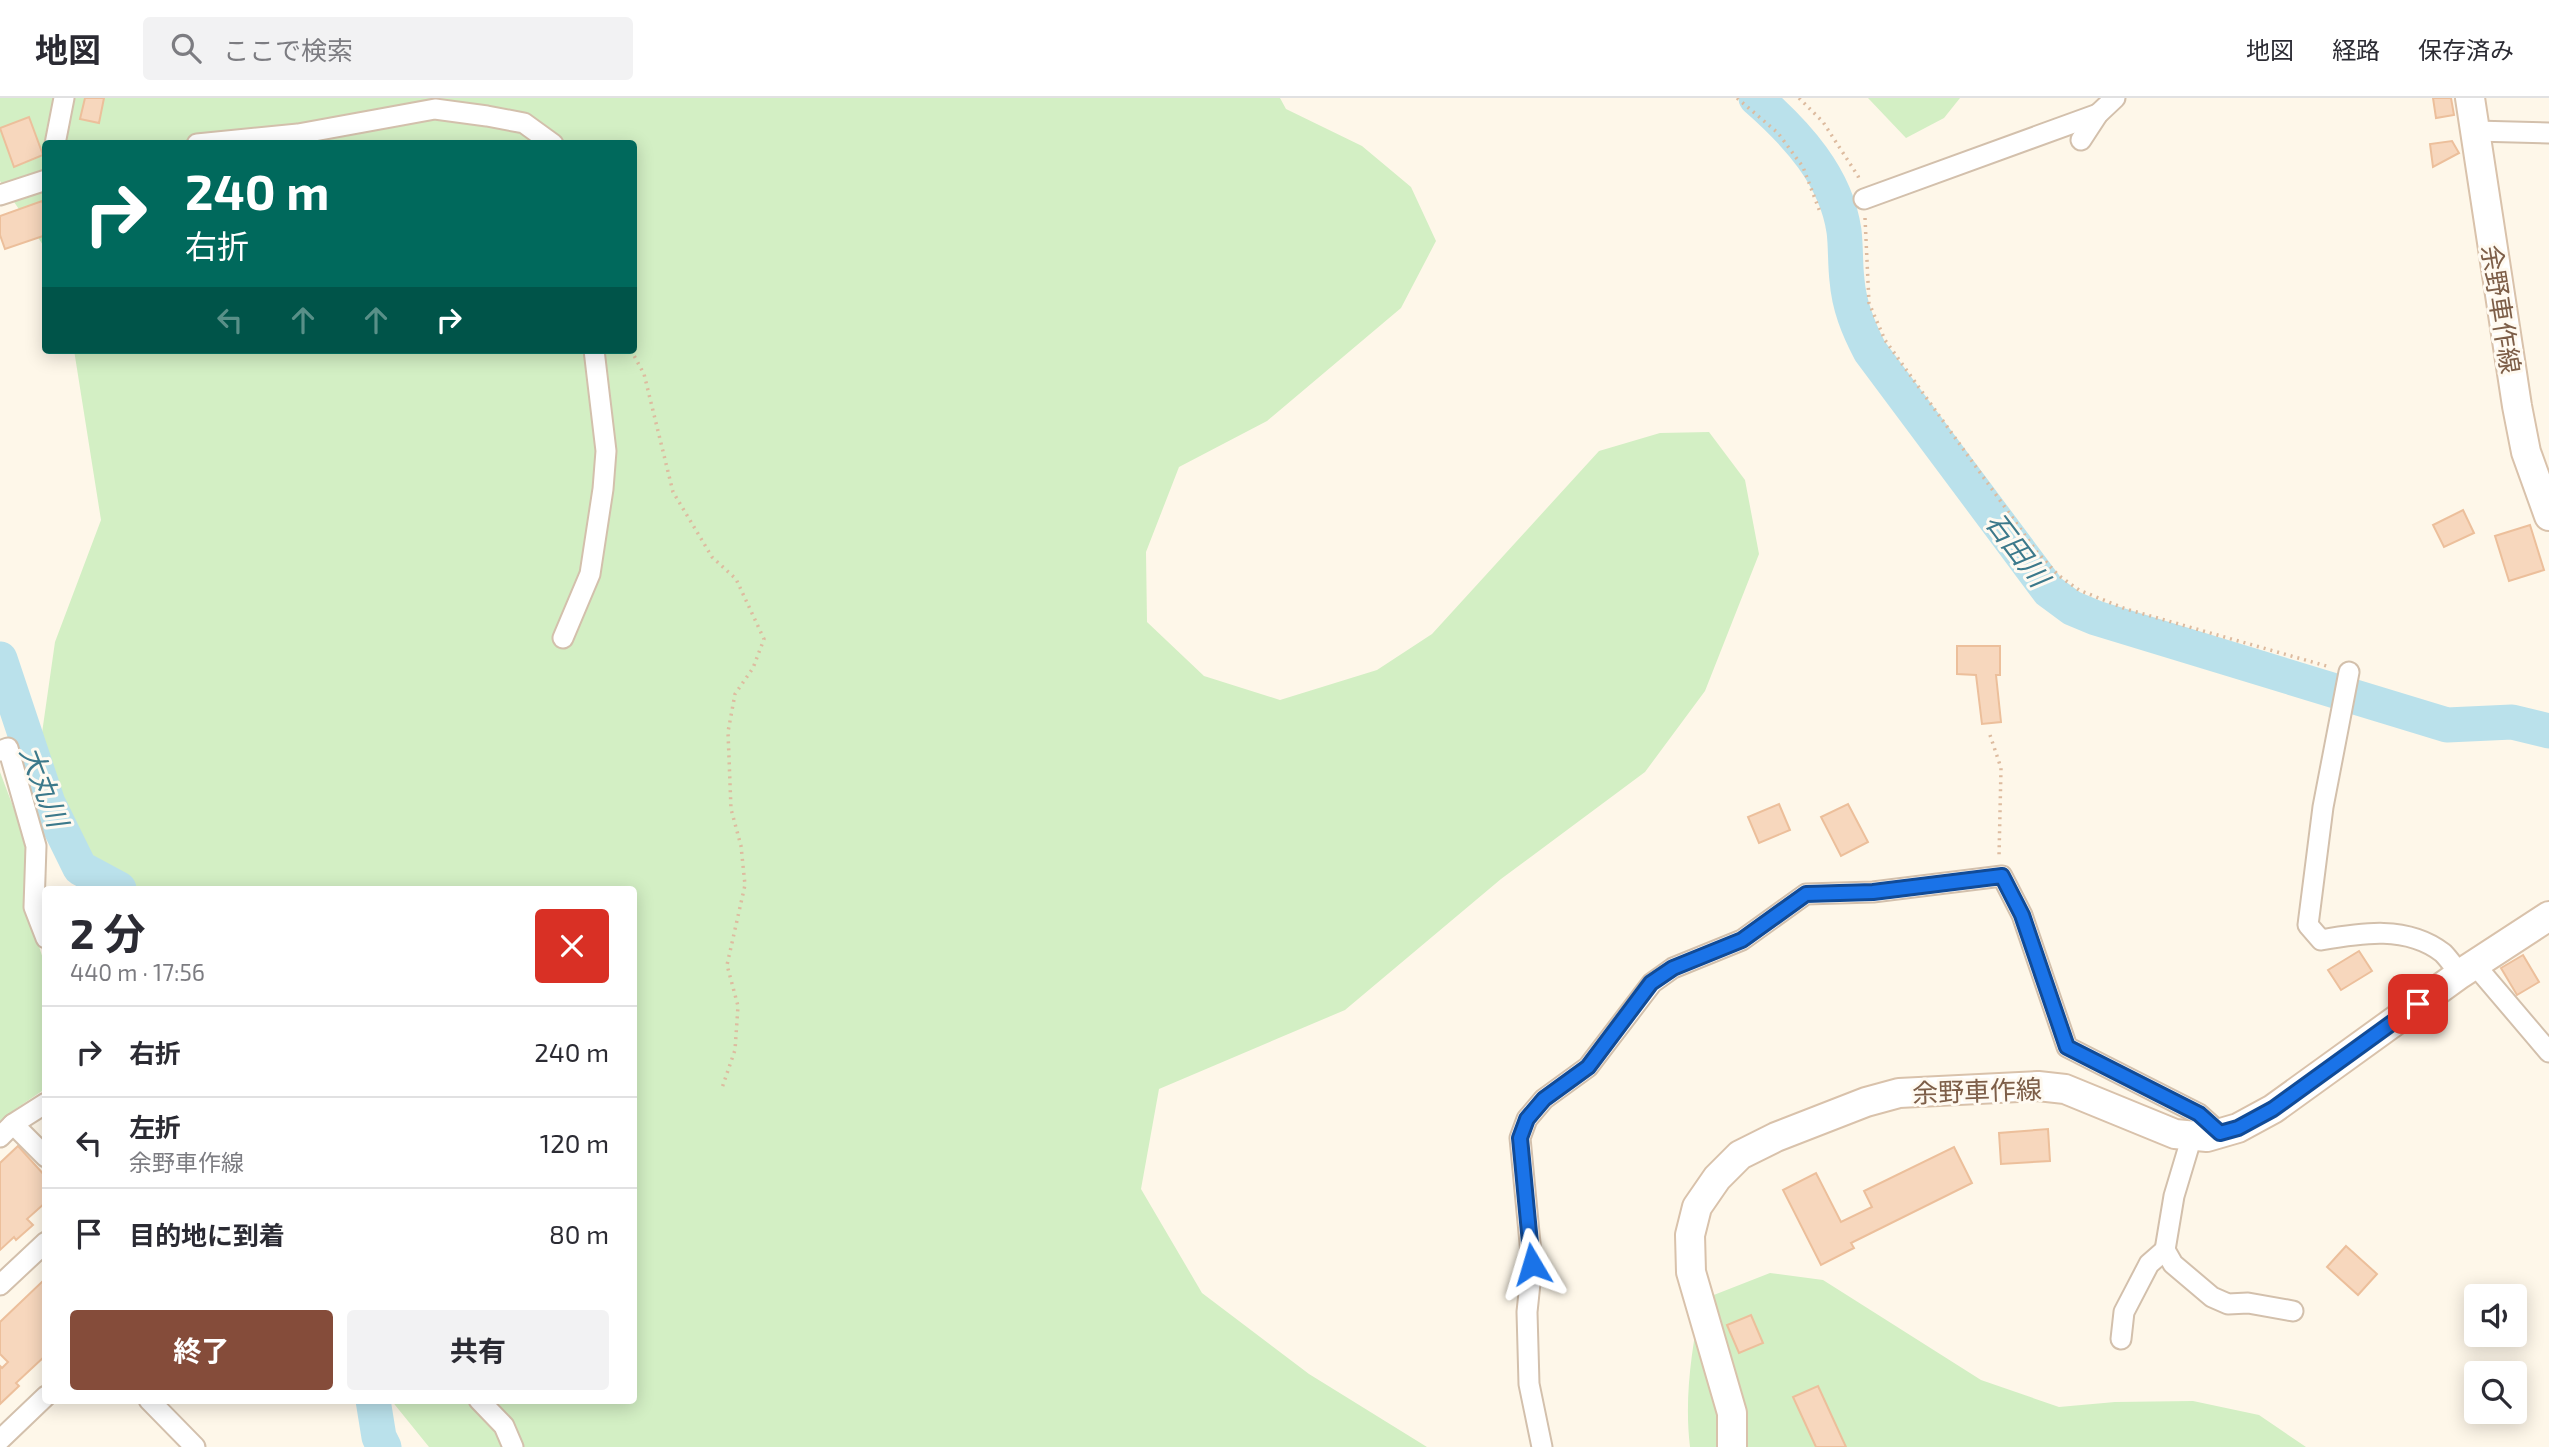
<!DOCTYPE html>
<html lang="ja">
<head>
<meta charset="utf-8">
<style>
  body { margin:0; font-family:"Exo 2","Noto Sans JP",sans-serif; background:#f2f2f3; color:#2b2b33; height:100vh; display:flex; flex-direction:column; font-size:26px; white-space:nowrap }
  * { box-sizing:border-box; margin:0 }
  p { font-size:23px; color:#7c7c81 }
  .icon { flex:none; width:38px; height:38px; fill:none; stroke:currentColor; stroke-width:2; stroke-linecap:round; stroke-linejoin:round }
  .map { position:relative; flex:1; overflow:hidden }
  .side { position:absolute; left:42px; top:788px; width:595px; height:518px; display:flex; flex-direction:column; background:#fff; border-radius:7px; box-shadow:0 4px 18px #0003 }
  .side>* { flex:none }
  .guide { position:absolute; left:42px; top:42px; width:595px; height:214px; border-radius:7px; box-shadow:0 4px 18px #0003; background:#00695c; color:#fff; overflow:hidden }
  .fabs { position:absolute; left:2464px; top:1186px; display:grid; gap:14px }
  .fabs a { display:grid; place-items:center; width:63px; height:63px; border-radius:7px; background:#fff; box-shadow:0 4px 18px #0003; font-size:35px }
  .pin { position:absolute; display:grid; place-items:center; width:60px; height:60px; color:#fff; margin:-30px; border-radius:14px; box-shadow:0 4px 10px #0006 }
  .me { position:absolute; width:77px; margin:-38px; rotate:353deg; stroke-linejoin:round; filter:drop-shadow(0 0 5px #0008) }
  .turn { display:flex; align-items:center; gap:24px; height:147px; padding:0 28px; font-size:32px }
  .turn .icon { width:91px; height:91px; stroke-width:2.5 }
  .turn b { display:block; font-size:49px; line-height:60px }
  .lanes { display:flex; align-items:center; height:66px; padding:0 28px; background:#0003; justify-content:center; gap:35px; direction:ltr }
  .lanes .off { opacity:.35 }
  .round { display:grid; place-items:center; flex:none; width:74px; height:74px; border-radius:7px; background:#f2f2f3 }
  .head { display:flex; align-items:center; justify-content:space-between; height:119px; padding:0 28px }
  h1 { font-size:42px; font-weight:700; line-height:52px }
  .action { display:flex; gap:14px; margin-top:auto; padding:14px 28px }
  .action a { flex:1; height:80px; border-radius:7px; background:#854c3a; color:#fff; font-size:28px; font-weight:700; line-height:80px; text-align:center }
  .action a+a { background:#f2f2f3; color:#2b2b33 }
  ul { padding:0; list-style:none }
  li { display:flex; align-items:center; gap:21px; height:91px; padding:0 28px; border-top:2px solid #e1e1e2 }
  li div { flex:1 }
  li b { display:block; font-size:26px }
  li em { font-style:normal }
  header { display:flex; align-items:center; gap:42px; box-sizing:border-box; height:98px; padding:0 35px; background:#fff; border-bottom:2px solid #e1e1e2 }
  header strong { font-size:33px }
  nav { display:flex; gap:38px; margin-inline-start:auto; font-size:24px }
  .search { width:490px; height:63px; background:#f2f2f3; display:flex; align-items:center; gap:18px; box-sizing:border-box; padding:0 24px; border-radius:7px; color:#7c7c81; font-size:26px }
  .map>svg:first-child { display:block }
  .green { fill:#d3efc4 }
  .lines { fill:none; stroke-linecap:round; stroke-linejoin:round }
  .river { stroke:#bae1eb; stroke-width:35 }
  .building { fill:#f7d7bd; stroke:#ecbf9b; stroke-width:2 }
  .street-casing { stroke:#d3c0ac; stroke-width:23 }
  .secondary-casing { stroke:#d9c2ab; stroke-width:32 }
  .path { stroke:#ddbb9f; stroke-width:3.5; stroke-dasharray:2 5; stroke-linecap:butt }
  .street { stroke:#fff; stroke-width:19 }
  .secondary { stroke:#fff; stroke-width:28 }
  .route-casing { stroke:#114b97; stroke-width:18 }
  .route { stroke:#1a73e8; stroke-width:12 }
  .labels { text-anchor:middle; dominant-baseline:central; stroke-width:6; stroke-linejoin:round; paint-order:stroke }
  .street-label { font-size:26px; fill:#7d5e48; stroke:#fffaf1 }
  .water-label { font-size:28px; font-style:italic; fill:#3c798b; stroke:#fffaf1 }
</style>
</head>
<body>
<header>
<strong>地図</strong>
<div class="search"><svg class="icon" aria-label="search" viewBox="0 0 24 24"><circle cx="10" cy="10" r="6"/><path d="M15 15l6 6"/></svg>ここで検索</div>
<nav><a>地図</a><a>経路</a><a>保存済み</a></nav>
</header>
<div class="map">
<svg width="2549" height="1349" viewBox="0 0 2549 1349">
  <rect width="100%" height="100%" fill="#fef7e9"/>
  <g class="green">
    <path d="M 0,0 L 1280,0 L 1286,11 L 1362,48 L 1411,89 L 1436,143 L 1401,210 L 1267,323 L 1179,369 L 1146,454 L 1147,524 L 1204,578 L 1280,602 L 1377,572 L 1432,536 L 1599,353 L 1660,335 L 1709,334 L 1745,382 L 1759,456 L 1705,593 L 1645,674 L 1501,781 L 1345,912 L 1159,991 L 1141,1091 L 1202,1195 L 1309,1276 L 1427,1349 L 429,1349 L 391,1302 L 634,1302 L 634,791 L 116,791 L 30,719 L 55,544 L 101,422 L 74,252 L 634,252 L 634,46 L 46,46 L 45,150 L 0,83 Z"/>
    <path d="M 1868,0 L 1960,0 L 1944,20 L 1906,40 Z"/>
    <path d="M 0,674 L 28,748 L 23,799 L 46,870 L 45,991 L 14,1012 L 0,1023 Z"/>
    <path d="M 1770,1175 L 1823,1182 L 1981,1282 L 2059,1309 L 2115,1304 L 2193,1303 L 2259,1317 L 2306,1349 L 1690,1349 C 1684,1299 1692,1251 1701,1202 Z"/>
  </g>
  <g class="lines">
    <g class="river">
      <path d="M 1756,0 C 1796,35 1836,78 1844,133 C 1846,149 1845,166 1847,182 C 1849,208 1858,230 1870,253 L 2049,493 L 2072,510 L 2096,520 L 2447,627 L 2512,624 L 2549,633"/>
      <path d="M 0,561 L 48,705 L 80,770 L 119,791"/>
      <path d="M 373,1302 L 379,1339 L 384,1349"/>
    </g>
  </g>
  <g class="building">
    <path d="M 85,0 L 104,0 L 99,25 L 80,21 Z"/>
    <path d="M 2433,0 L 2451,0 L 2454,17 L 2436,20 Z"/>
    <path d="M 29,19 L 43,57 L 14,69 L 0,30 Z"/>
    <path d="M 2452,43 L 2459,55 L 2433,69 L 2430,46 Z"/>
    <path d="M 42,103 L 46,114 L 46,137 L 5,151 L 0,137 L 0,118 Z"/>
    <path d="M 2463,412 L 2474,435 L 2444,449 L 2433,427 Z"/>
    <path d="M 2530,427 L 2544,472 L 2509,483 L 2495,438 Z"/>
    <path d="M 1957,548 L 2000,548 L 2000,577 L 1996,577 L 2001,624 L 1982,626 L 1976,577 L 1957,576 Z"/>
    <path d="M 1779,706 L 1790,732 L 1759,745 L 1748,719 Z"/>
    <path d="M 1848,706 L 1868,744 L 1841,758 L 1821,719 Z"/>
    <path d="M 2359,853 L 2372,873 L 2341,892 L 2328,872 Z"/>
    <path d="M 2523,857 L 2539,884 L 2517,897 L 2501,870 Z"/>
    <path d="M 2048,1031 L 2050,1063 L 2001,1066 L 1999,1035 Z"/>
    <path d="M 18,1048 L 46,1079 L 46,1104 L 27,1121 L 33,1127 L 16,1142 L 14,1139 L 0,1152 L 0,1065 Z"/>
    <path d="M 1954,1049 L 1972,1085 L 1851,1145 L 1854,1150 L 1821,1167 L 1783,1092 L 1816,1075 L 1841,1124 L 1872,1109 L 1864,1093 Z"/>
    <path d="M 2346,1148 L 2377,1176 L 2358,1197 L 2327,1169 Z"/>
    <path d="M 46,1180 L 46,1257 L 16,1285 L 19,1288 L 0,1306 L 0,1268 L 2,1270 L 8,1264 L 0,1256 L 0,1224 Z"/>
    <path d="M 1751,1217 L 1763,1245 L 1739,1255 L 1727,1227 Z"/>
    <path d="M 1818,1288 L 1846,1349 L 1816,1349 L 1793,1299 Z"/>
  </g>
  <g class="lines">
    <defs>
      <g id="street">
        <path d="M 2475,33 L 2549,35"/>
        <path d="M 2081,42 L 2098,16 L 2115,0"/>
        <path d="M 55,46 L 64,0"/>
        <path d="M 197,46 L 298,36 L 435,11 L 487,18 L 524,25 L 553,46"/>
        <path d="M 0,97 L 46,82"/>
        <path d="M 1864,101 L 2098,16"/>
        <path d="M 563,540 L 590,476 L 603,391 L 606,353 L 594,252"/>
        <path d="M 2349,574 L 2323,709 L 2308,827 L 2321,842 C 2361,835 2407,827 2443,855 C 2449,861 2455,870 2460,876"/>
        <path d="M 0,653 L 8,650 L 36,748 L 34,809 L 46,840"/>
        <path d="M 2475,867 L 2549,954"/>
        <path d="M 46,1005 L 13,1026 L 46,1059"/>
        <path d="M 2192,1038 L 2174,1098 L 2165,1152 L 2173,1166 L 2212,1199 L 2228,1206 L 2248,1205 L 2293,1213"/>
        <path d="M 0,1039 L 13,1026"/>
        <path d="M 0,1187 L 46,1144"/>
        <path d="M 2121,1241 L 2124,1214 L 2149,1166 L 2165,1152"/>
        <path d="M 149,1302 L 195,1349"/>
        <path d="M 479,1302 L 504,1328 L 513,1349"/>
        <path d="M 0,1342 L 46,1298"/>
        <path d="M 1542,1349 L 1529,1286 L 1527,1214 L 1532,1166 L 1520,1040 L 1527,1021 L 1544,1001 L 1588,969 L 1652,885 L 1673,870 L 1742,842 L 1806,796 L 1873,794 L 2002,778 L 2022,817 L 2067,949 L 2199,1016 L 2220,1035"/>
      </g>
      <g id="secondary">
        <path d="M 2470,0 L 2517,308 L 2526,354 L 2549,418"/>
        <path d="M 1732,1349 L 1732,1315 L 1691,1174 L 1690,1137 L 1697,1109 L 1717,1080 L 1740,1057 L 1776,1039 L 1866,1004 L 1899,995 L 2038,988 L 2065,991 L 2175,1036 L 2207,1039 L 2238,1030 L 2273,1011 L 2460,876 L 2549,818"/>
      </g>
    </defs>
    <use href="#street" class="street-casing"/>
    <use href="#secondary" class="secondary-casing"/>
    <g class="path">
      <path d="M 1737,0 L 1778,35 L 1803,69 L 1820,114"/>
      <path d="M 1799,0 L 1823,24 L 1858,78 L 1860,84"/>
      <path d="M 1865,120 L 1869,205 L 1885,242 L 2037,454 L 2058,477 L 2079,492 L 2126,511 L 2330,569"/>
      <path d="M 631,252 L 644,276 L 673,394 L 712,459 L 736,481 L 764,541 L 753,570 L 735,596 L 728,634 L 731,711 L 741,748 L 745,787 L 727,867 L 738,908 L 735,952 L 722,990"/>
      <path d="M 1990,637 L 2001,670 L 1999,758"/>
    </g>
    <use href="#street" class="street"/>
    <use href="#secondary" class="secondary"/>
  </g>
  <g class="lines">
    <defs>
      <path id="route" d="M 1532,1166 L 1520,1040 L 1527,1021 L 1544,1001 L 1588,969 L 1651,885 L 1673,870 L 1742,842 L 1806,796 L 1873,794 L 2002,778 L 2022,817 L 2067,949 L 2199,1016 L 2220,1035 L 2238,1030 L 2273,1011 L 2418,906"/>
    </defs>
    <use href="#route" class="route-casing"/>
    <use href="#route" class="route"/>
  </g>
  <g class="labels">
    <g class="street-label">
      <text transform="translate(2502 211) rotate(81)">余野車作線</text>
      <text transform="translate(1977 992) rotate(-2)">余野車作線</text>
    </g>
    <g class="water-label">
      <text transform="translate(2018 451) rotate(53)">石田川</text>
      <text transform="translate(45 688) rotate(69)">大丸川</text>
    </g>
  </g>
</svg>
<div class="fabs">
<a><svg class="icon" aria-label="sound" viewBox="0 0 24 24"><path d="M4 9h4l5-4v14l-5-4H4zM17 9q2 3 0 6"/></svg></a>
<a><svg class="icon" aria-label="search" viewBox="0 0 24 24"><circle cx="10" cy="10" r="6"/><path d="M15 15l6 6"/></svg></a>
</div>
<div class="pin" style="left:2418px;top:906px;background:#d93025"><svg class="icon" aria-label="arrive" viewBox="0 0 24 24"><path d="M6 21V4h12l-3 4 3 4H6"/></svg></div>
<svg class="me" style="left:1532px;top:1166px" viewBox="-20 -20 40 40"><path d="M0-17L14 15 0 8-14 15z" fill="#1a73e8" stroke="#fff" stroke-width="4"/></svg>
<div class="guide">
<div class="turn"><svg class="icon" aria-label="right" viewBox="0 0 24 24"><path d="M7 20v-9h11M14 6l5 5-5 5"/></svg><div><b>240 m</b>右折</div></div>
<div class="lanes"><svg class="icon off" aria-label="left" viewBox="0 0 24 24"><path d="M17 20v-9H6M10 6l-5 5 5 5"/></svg><svg class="icon off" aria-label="ahead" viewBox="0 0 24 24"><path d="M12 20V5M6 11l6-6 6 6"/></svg><svg class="icon off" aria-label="ahead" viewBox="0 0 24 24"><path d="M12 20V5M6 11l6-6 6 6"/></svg><svg class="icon" aria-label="right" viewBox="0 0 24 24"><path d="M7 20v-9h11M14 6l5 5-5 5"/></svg></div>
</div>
<section class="side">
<div class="head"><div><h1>2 分</h1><p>440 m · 17:56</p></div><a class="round" style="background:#d93025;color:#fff"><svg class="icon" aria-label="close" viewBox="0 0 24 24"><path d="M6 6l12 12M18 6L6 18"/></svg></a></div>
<ul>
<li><svg class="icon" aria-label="right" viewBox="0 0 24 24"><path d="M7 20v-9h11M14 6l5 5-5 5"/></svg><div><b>右折</b></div><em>240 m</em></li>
<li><svg class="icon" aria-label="left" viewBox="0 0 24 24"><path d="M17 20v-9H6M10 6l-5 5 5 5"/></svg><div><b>左折</b><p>余野車作線</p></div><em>120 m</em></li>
<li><svg class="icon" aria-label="arrive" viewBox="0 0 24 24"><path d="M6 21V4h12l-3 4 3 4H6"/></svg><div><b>目的地に到着</b></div><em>80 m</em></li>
</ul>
<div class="action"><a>終了</a><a>共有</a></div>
</section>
</div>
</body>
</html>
